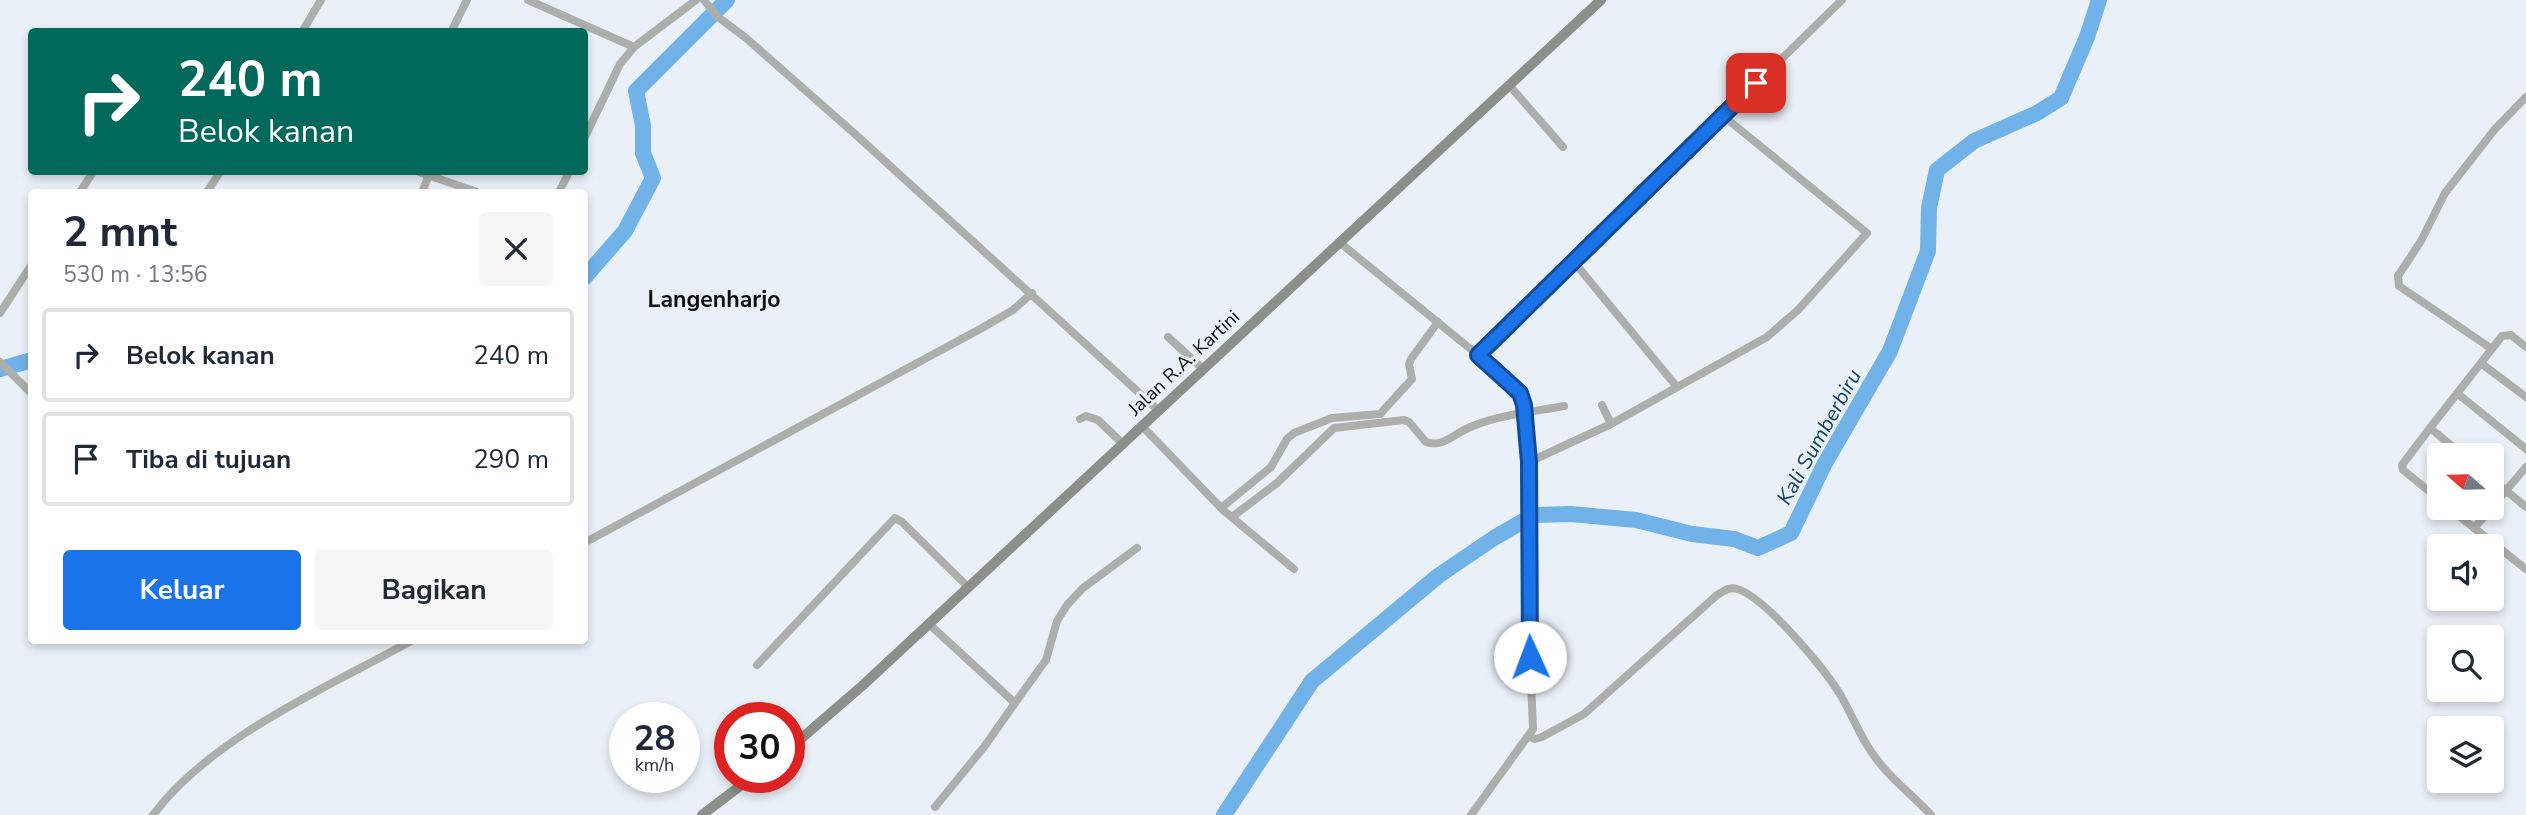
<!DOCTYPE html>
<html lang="id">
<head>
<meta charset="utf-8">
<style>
  body { margin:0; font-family:"Nunito Sans",sans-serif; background:#f6f6f7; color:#1f2937; height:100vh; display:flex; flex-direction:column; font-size:26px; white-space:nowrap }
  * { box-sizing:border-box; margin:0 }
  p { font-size:23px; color:#747a83 }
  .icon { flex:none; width:38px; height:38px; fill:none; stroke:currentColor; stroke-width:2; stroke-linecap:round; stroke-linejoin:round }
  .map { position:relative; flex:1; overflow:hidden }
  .side { position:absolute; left:28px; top:189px; width:560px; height:455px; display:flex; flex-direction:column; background:#fff; border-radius:7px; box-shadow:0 4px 10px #0003 }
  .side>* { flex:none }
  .hud { position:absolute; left:28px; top:28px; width:560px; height:147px; border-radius:7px; box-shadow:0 4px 10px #0003; background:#00695c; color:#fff; overflow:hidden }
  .needle { width:46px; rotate:290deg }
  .fabs { position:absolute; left:2427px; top:443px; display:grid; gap:14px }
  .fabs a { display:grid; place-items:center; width:77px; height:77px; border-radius:7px; background:#fff; box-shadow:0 4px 10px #0003; font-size:35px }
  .speed { position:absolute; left:609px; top:702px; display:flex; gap:14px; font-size:35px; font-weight:700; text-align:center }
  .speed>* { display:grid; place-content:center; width:91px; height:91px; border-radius:50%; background:#fff; box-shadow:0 4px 10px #0003; line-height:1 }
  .speed small { font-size:18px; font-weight:400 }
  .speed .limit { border:10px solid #d22; background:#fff; color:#111 }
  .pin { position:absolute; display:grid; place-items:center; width:60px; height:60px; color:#fff; margin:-30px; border-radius:14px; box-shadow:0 4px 10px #0006 }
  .me { position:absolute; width:77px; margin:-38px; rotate:358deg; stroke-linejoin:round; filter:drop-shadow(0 0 5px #0008) }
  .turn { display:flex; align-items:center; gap:24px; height:147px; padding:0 35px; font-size:32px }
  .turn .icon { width:91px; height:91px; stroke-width:2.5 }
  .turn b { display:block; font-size:49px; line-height:60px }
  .round { display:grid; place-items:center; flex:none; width:74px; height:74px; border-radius:7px; background:#f6f6f7 }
  .head { display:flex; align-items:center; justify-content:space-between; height:119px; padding:0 35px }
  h1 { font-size:42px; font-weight:700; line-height:52px }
  .primary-button { display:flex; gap:14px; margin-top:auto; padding:14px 35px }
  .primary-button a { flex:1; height:80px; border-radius:7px; background:#1a73e8; color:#fff; font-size:28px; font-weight:700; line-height:80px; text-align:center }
  .primary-button a+a { background:#f6f6f7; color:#1f2937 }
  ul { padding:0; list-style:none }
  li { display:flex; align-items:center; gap:21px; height:94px; margin:0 14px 10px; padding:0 21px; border:4px solid #e0e1e3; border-radius:7px }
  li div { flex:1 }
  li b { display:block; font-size:26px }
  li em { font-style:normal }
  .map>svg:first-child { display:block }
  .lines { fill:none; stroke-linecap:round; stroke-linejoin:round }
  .river { stroke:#71b3e8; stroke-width:16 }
  .minor { stroke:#acafac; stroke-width:8 }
  .secondary { stroke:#8b908b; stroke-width:10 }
  .route-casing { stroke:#114b97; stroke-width:18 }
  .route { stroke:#1a73e8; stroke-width:12 }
  .labels { text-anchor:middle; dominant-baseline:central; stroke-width:6; stroke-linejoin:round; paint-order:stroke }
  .street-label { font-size:19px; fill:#0b0d0f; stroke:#eaf0f8 }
  .water-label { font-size:21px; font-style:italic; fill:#104365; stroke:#eaf0f8 }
  .quarter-label { font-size:23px; font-weight:bold; fill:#0b0d0f; stroke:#eaf0f8 }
</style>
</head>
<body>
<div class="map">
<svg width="2526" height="815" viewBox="0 0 2526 815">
  <rect width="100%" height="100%" fill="#eaf0f8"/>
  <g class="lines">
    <g class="river">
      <path d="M 584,278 L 625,231 L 653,178 L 643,153 L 643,126 L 636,91 L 727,0"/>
      <path d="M 0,369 L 32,360"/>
      <path d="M 1224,815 L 1312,681 L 1438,576 L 1494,538 L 1534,515 L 1571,514 L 1636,520 L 1692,534 L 1734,539 L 1758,548 L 1791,533 L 1825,463 L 1890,351 L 1928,251 L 1929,208 L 1937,170 L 1974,141 L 2037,113 L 2061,98 L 2087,37 L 2099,0"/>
    </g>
    <g class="minor">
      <path d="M 528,0 L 634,47"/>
      <path d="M 704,0 L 718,17 L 746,38 L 855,134 L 1158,410"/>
      <path d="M 302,32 L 321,0"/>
      <path d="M 451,32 L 467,0"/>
      <path d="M 1509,85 L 1563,147"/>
      <path d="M 584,139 L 620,64 L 634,47 L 696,0"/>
      <path d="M 419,172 L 477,192"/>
      <path d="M 80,192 L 93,172"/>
      <path d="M 207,192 L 220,172"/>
      <path d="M 422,192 L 429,175"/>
      <path d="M 559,192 L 569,172"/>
      <path d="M 1339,242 L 1478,355 L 1520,393 L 1524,405 L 1529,462 L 1529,633 L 1533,729 L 1471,815"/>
      <path d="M 1574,262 L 1677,387"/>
      <path d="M 0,313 L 32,264"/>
      <path d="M 1168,337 L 1203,369"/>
      <path d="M 2492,349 L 2399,286 L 2398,276 L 2421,241 L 2445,193 L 2495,129 L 2526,97"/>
      <path d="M 1478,355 L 1842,0"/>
      <path d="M 0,362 L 32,394"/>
      <path d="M 2482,364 L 2526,397"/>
      <path d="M 2458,394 L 2526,449"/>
      <path d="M 1602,405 L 1611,424"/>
      <path d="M 1080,419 L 1086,416 L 1098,420 L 1123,444"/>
      <path d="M 1142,426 L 1223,510 L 1294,569"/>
      <path d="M 2430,428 L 2402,465 L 2403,470 L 2440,500"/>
      <path d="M 2463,455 L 2430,428 L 2502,336 L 2511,335 L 2526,347"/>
      <path d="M 1529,462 L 1611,424 L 1767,337 L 1798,310 L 1867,233 L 1722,115"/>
      <path d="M 2492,479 L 2526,507"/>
      <path d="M 2492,507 L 2526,467"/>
      <path d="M 1221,508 L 1271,467 L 1287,439 L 1294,433 L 1332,418 L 1380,414 L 1412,379 L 1409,364 L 1411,359 L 1438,322"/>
      <path d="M 2449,508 L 2526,569"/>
      <path d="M 1232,517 L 1277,483 L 1334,428 L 1404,420 L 1409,422 L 1426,442 C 1442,448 1453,435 1466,429 C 1496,415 1532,412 1564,406"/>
      <path d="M 2474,528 L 2492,508"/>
      <path d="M 584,543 L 982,328 L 1013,310 L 1032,293"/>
      <path d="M 929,624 L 1015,703 L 1046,660 L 1057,621 L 1067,605 L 1083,588 L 1137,548"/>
      <path d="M 757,665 L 895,518 L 902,522 L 968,587"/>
      <path d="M 1530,737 L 1535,739 L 1542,737 L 1584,714 L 1717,595 C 1723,592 1729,586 1737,589 C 1764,596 1826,670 1841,696 C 1853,716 1860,738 1875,757 C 1890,779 1913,795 1931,815"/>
      <path d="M 935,807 L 984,747 L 1015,703"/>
      <path d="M 153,815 C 211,737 328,687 413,640"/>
    </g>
    <g class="secondary">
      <path d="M 789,749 L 862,686 L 1601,0"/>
      <path d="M 702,815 L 752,777"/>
    </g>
  </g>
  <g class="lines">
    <defs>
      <path id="route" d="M 1530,657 L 1529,462 L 1524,405 L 1520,393 L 1478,355 L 1756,83"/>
    </defs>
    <use href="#route" class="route-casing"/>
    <use href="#route" class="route"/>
  </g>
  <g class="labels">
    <g class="street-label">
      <text transform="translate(1184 363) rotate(-43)">Jalan R.A. Kartini</text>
    </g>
    <g class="water-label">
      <text transform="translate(1819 437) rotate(-61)">Kali Sumberbiru</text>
    </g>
    <g class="quarter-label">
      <text x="714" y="299">Langenharjo</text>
    </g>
  </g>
</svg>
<div class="fabs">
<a><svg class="needle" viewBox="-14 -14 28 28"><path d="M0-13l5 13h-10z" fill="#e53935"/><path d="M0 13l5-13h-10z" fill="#747a83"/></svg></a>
<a><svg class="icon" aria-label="sound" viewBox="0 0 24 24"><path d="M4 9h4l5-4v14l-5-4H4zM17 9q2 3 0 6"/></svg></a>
<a><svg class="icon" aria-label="search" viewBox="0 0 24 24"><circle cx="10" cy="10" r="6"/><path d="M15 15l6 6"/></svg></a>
<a><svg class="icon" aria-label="layers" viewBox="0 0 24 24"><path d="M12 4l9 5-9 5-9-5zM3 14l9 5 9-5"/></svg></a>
</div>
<div class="speed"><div>28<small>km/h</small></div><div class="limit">30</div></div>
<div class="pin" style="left:1756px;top:83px;background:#d93025"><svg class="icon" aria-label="arrive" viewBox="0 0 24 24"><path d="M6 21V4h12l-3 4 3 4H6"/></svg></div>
<svg class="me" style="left:1530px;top:657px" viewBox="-20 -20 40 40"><circle r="19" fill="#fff"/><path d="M0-13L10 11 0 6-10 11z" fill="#1a73e8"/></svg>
<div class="hud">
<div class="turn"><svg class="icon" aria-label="right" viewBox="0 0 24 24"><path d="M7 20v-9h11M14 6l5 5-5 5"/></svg><div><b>240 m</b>Belok kanan</div></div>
</div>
<section class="side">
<div class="head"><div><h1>2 mnt</h1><p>530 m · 13:56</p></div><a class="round"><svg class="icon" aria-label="close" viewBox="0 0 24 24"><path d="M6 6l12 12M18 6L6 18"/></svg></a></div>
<ul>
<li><svg class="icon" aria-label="right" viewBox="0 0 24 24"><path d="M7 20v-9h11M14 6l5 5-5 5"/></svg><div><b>Belok kanan</b></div><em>240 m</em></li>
<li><svg class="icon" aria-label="arrive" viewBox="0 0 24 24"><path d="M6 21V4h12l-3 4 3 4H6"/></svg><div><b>Tiba di tujuan</b></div><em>290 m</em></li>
</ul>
<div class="primary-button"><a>Keluar</a><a>Bagikan</a></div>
</section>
</div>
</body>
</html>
